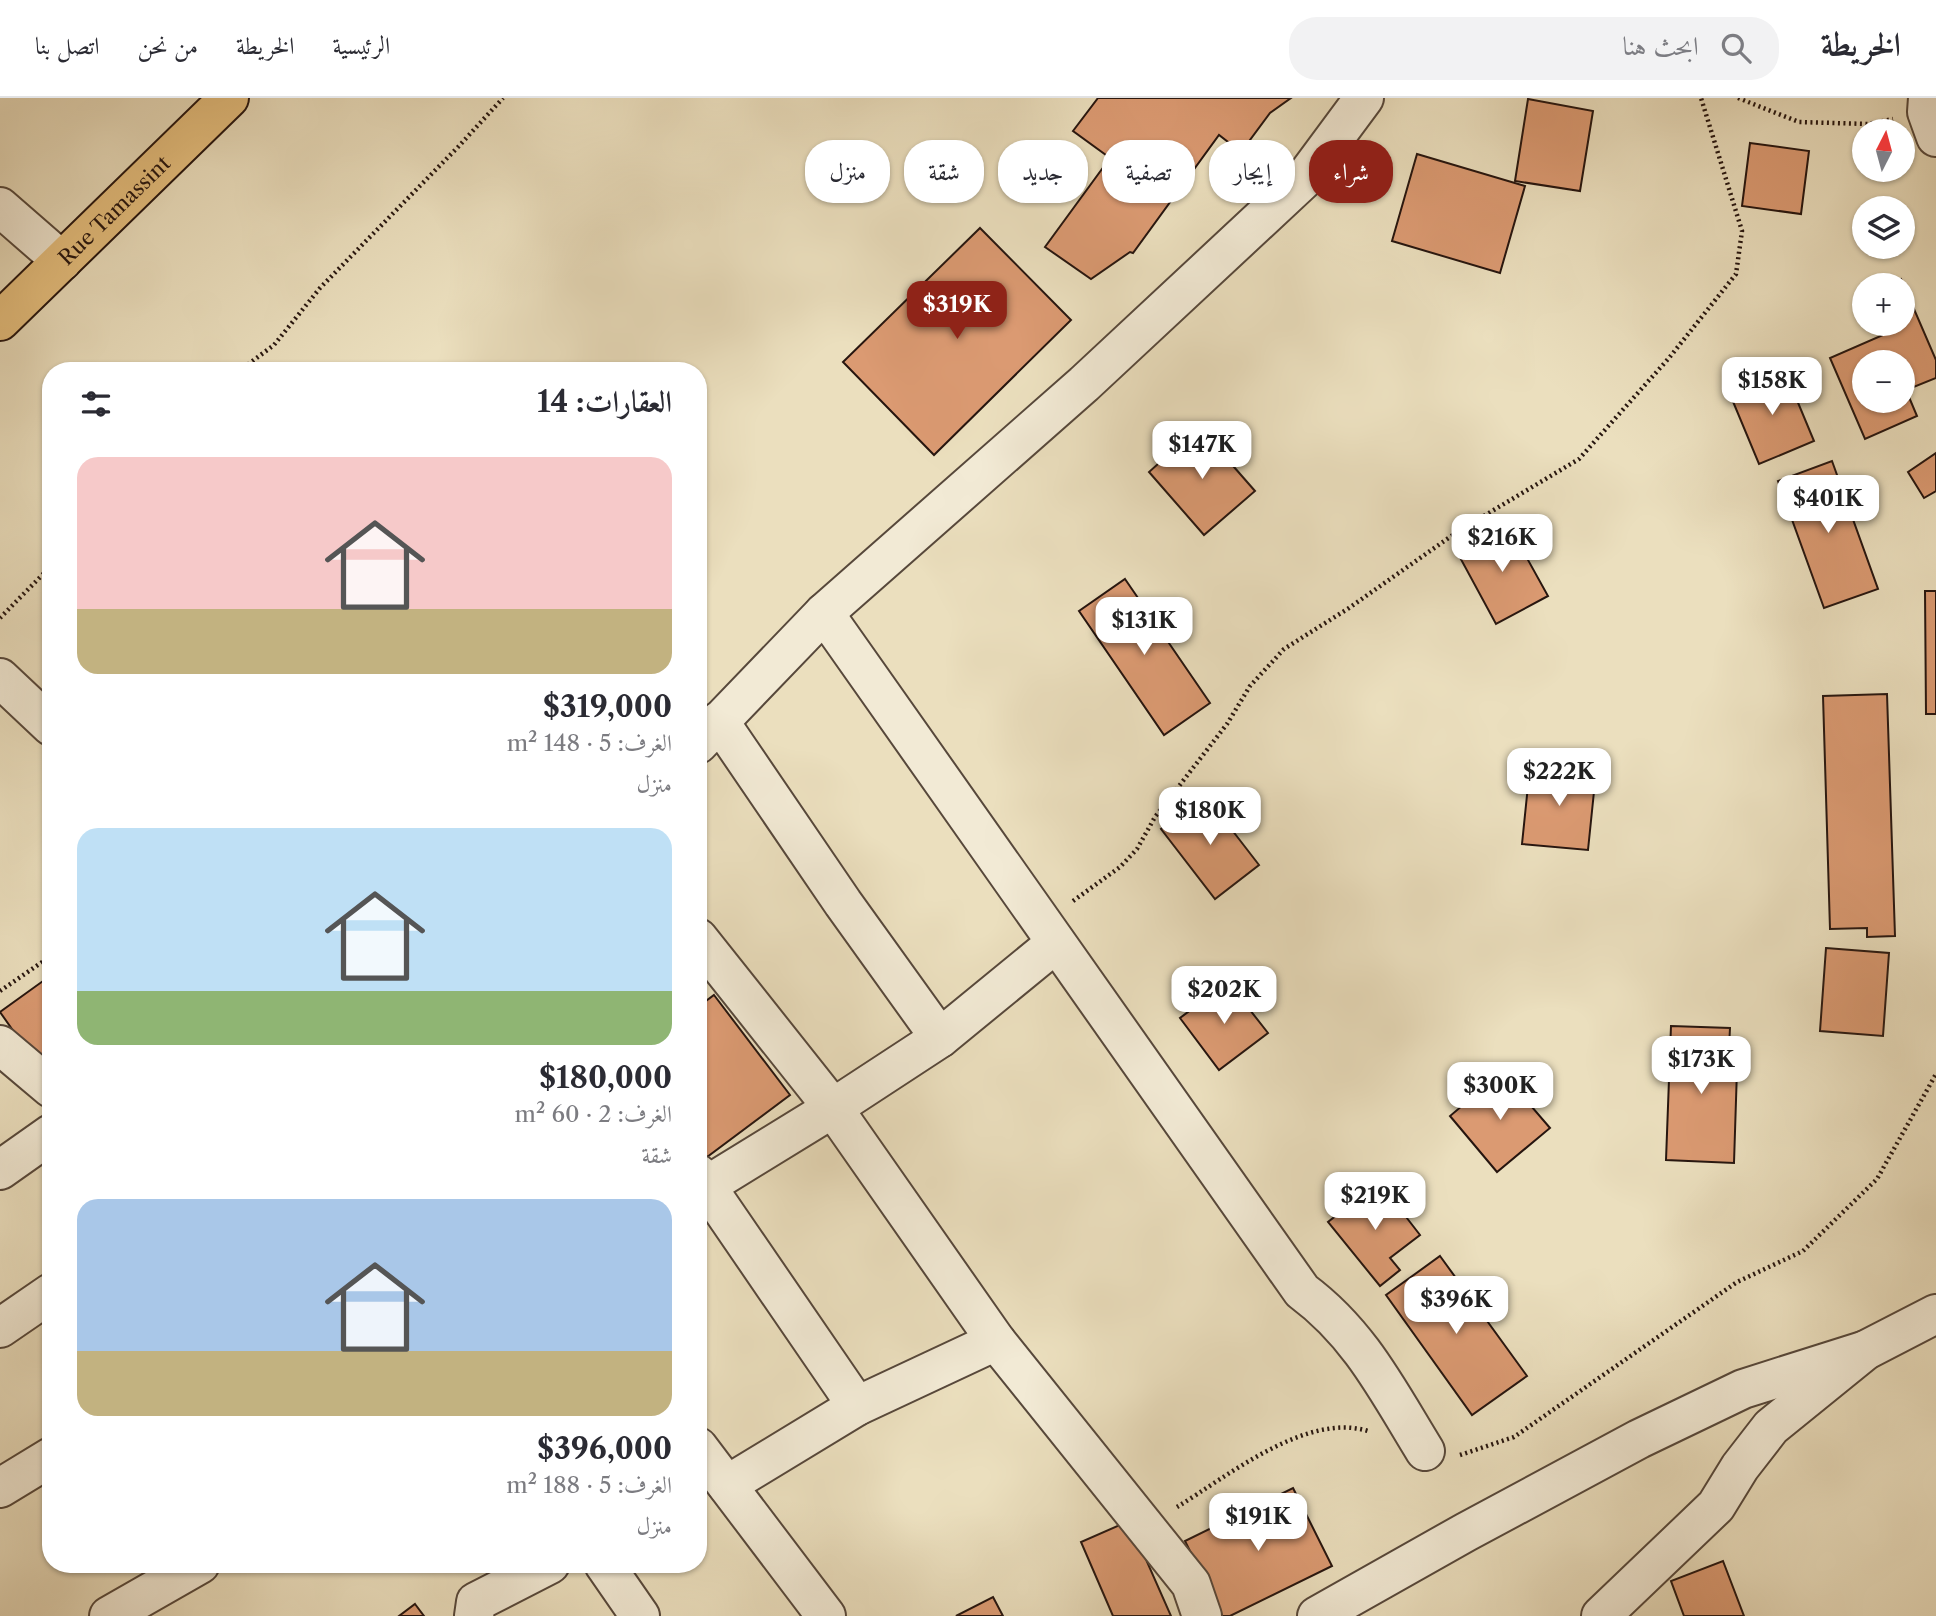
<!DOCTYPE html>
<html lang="ar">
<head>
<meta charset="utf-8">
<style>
  body { margin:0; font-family:"Libre Caslon Text",Amiri,serif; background:#f2f2f3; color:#2b2b33; direction:rtl; height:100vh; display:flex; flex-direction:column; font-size:26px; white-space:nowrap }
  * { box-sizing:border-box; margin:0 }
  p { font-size:23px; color:#7c7c81 }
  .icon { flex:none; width:38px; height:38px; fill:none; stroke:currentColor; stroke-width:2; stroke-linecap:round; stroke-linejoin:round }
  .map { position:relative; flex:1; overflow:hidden; direction:ltr }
  .panel { position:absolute; left:42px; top:264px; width:665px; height:1211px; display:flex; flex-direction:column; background:#fff; border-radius:28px; box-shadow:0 2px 5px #0004; direction:rtl }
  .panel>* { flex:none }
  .guide { position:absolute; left:728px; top:42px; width:665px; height:63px; direction:rtl; display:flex; gap:14px }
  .needle { width:46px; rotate:6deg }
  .buttons { position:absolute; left:1852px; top:21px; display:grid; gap:14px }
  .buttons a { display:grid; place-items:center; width:63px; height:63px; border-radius:50%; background:#fff; box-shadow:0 2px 5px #0004; font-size:35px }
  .price { position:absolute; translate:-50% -60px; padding:0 16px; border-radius:14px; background:#fff; color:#222; font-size:23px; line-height:46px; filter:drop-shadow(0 2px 4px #0008) }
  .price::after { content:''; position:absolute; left:50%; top:42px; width:21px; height:16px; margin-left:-10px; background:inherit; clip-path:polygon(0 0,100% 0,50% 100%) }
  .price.selected { background:#8f2418; color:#fff }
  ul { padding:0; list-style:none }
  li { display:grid; align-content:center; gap:14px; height:371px; padding:0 35px }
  li span { display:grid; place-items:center; height:217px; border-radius:21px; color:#555 }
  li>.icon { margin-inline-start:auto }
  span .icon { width:126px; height:126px; fill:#fffc; stroke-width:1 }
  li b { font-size:30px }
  h2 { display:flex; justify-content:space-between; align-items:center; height:84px; padding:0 35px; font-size:30px }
  .pill { padding:0 24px; border-radius:28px; background:#fff; box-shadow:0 2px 5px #0004; font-size:24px; line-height:63px }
  .pill.selected { background:#8f2418; color:#fff }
  header { display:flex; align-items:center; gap:42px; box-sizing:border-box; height:98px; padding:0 35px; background:#fff; border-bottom:2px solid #e1e1e2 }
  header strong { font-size:33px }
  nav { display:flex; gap:38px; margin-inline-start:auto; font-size:24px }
  .search { width:490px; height:63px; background:#f2f2f3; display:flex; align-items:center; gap:18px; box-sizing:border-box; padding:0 24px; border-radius:28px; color:#7c7c81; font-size:26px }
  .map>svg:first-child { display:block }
  .building { fill:#db9a72; stroke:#26150f; stroke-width:2; fill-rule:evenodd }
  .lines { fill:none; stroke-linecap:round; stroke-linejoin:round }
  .minor-casing { stroke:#57483b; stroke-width:42 }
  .major-casing { stroke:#26150f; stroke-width:42 }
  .path { stroke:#26150f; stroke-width:4.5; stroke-dasharray:2 3.5; stroke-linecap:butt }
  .minor { stroke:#f2ead5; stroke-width:38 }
  .major { stroke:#e6c07f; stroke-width:38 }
  .labels { text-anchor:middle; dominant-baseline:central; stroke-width:5; stroke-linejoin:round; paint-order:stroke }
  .street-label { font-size:21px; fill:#26150f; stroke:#f2ead5 }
</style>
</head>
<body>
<header>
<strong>الخريطة</strong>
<div class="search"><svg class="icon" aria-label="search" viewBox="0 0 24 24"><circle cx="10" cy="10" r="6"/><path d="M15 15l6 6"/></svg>ابحث هنا</div>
<nav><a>الرئيسية</a><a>الخريطة</a><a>من نحن</a><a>اتصل بنا</a></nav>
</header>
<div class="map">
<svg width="1936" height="1518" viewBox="0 0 1936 1518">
  <rect width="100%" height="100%" fill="#ebdfbe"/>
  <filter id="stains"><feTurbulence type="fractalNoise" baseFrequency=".00286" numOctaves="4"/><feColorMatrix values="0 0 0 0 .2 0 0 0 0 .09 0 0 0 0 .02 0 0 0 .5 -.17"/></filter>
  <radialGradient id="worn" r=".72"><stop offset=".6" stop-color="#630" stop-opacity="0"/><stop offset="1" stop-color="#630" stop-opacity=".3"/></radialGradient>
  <g class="building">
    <polygon points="1098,0 1291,0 1270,15 1241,54 1219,37 1133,155 1130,154 1091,181 1045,149 1110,60 1073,33"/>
    <polygon points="1528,1 1593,13 1580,93 1515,83"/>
    <polygon points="1750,45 1809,53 1801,116 1742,108"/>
    <polygon points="1417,56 1525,88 1500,175 1392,143"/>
    <polygon points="980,130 1071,222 934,357 843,264"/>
    <path d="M1901,181L1936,262V280L1906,292L1917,318L1865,341L1830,260L1883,237L1878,226H1902V187H1886ZM1864,264H1902V303H1864Z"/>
    <polygon points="1784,271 1814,343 1759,366 1729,294"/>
    <polygon points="1199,329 1255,393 1204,437 1149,374"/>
    <polygon points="1936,355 1936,393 1924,400 1908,374"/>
    <polygon points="1832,363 1878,491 1824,510 1778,383"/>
    <polygon points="1508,426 1548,498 1496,526 1457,454"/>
    <polygon points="1125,481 1210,605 1164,637 1079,513"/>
    <polygon points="1925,493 1936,493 1936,616 1926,616"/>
    <polygon points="1887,596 1895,838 1867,839 1867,830 1830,831 1823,598"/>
    <polygon points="1530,668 1596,674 1588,752 1522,746"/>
    <polygon points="1205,697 1259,767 1215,801 1161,731"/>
    <polygon points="1826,850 1889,855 1883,938 1820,933"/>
    <polygon points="43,883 51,893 51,979 47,981 0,914"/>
    <polygon points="1228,884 1268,935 1219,972 1180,920"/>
    <polygon points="714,897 790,997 699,1065 698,909"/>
    <polygon points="1671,928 1730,930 1728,971 1737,971 1734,1065 1666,1062"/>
    <polygon points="1502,974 1550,1030 1497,1074 1450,1018"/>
    <polygon points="1379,1084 1420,1137 1390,1160 1400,1172 1380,1188 1328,1124"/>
    <polygon points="1440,1158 1527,1278 1472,1317 1386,1197"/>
    <polygon points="1293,1390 1332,1468 1230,1518 1222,1518 1185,1443"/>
    <polygon points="1129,1423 1171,1518 1113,1518 1081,1444"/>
    <polygon points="1723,1463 1744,1518 1684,1518 1671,1483"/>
    <polygon points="993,1499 1003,1518 956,1518"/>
    <polygon points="415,1506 424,1518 399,1518"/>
  </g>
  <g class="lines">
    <defs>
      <g id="minor">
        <polyline points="1928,0 1927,14 1936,39"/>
        <polyline points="0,109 62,163"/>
        <path d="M824,515L1302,1193C1360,1236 1388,1293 1425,1353"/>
        <polyline points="0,580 51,628"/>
        <polyline points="719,623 843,805 940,940"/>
        <polyline points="698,646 824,515 1084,286 1304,81 1364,0"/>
        <polyline points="698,840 833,1010 996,1243 1191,1486 1202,1518"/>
        <polyline points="0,947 51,990"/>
        <polyline points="0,1072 51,1036"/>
        <polyline points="698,1076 857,1308"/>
        <polyline points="698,1093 833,1010 940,940 1056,845"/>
        <polyline points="0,1230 51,1195"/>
        <polyline points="698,1349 826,1518"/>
        <polyline points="727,1387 857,1308 996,1243"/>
        <polyline points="0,1390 51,1359"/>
        <polyline points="604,1466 640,1518"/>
        <polyline points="109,1518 200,1466"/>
        <polyline points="474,1518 476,1504 550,1466"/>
        <polyline points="1317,1518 1466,1434 1639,1341 1743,1291 1866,1252"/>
        <polyline points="1601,1518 1716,1408 1740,1369 1771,1329 1866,1252 1936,1216"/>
      </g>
      <g id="major">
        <path id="s1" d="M0,223L229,0"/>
      </g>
    </defs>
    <use href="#minor" class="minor-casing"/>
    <use href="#major" class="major-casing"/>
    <g class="path">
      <polyline points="1738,0 1799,24 1868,26 1893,21"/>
      <polyline points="239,273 274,247 320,190 458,49 503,0"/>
      <polyline points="0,520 51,468"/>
      <polyline points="1073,803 1120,769 1137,751 1155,719 1227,626 1250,588 1284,551 1349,510 1457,434 1579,361 1669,260 1736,176 1742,133 1701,0"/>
      <polyline points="0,893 51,858"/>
      <polyline points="1460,1357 1514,1339 1737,1184 1803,1153 1877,1081 1936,976"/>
      <path d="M1177,1409C1228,1378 1306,1314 1368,1333"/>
    </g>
    <use href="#minor" class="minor"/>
    <use href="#major" class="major"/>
  </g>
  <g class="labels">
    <g class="street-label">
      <text stroke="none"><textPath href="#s1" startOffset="159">Rue Tamassint</textPath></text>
    </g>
  </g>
  <rect width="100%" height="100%" filter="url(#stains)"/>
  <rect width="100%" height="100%" fill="url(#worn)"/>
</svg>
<div class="buttons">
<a><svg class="needle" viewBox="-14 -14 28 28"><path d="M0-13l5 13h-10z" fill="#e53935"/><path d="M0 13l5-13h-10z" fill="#7c7c81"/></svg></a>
<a><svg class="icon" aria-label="layers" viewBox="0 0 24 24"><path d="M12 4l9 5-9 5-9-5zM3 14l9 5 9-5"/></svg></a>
<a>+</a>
<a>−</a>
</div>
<b class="price selected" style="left:957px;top:243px">$319K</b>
<b class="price" style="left:1772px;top:319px">$158K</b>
<b class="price" style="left:1202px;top:383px">$147K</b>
<b class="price" style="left:1828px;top:437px">$401K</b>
<b class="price" style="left:1502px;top:476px">$216K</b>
<b class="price" style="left:1144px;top:559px">$131K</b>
<b class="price" style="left:1559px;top:710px">$222K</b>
<b class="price" style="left:1210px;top:749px">$180K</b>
<b class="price" style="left:1224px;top:928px">$202K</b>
<b class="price" style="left:1701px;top:998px">$173K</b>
<b class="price" style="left:1500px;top:1024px">$300K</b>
<b class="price" style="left:1375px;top:1134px">$219K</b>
<b class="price" style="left:1456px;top:1238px">$396K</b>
<b class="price" style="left:1258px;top:1455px">$191K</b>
<div class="guide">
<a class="pill selected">شراء</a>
<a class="pill">إيجار</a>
<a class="pill">تصفية</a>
<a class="pill">جديد</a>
<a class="pill">شقة</a>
<a class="pill">منزل</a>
</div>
<section class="panel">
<h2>العقارات: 14<svg class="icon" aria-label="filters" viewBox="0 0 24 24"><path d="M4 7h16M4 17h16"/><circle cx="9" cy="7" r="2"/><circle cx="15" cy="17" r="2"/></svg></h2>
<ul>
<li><span style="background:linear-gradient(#f6c9c9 70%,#c2b280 0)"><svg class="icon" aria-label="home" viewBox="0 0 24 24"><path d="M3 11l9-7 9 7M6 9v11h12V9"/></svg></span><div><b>$319,000</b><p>الغرف: 5 · 148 m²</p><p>منزل</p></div></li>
<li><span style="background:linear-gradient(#bfe0f5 75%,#8fb573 0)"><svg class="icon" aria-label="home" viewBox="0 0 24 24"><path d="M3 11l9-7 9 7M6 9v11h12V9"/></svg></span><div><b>$180,000</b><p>الغرف: 2 · 60 m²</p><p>شقة</p></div></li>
<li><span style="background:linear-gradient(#a9c7e8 70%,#c2b280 0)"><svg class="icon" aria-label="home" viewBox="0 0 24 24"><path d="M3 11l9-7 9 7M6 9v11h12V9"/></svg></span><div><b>$396,000</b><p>الغرف: 5 · 188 m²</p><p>منزل</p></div></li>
</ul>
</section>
</div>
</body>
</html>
